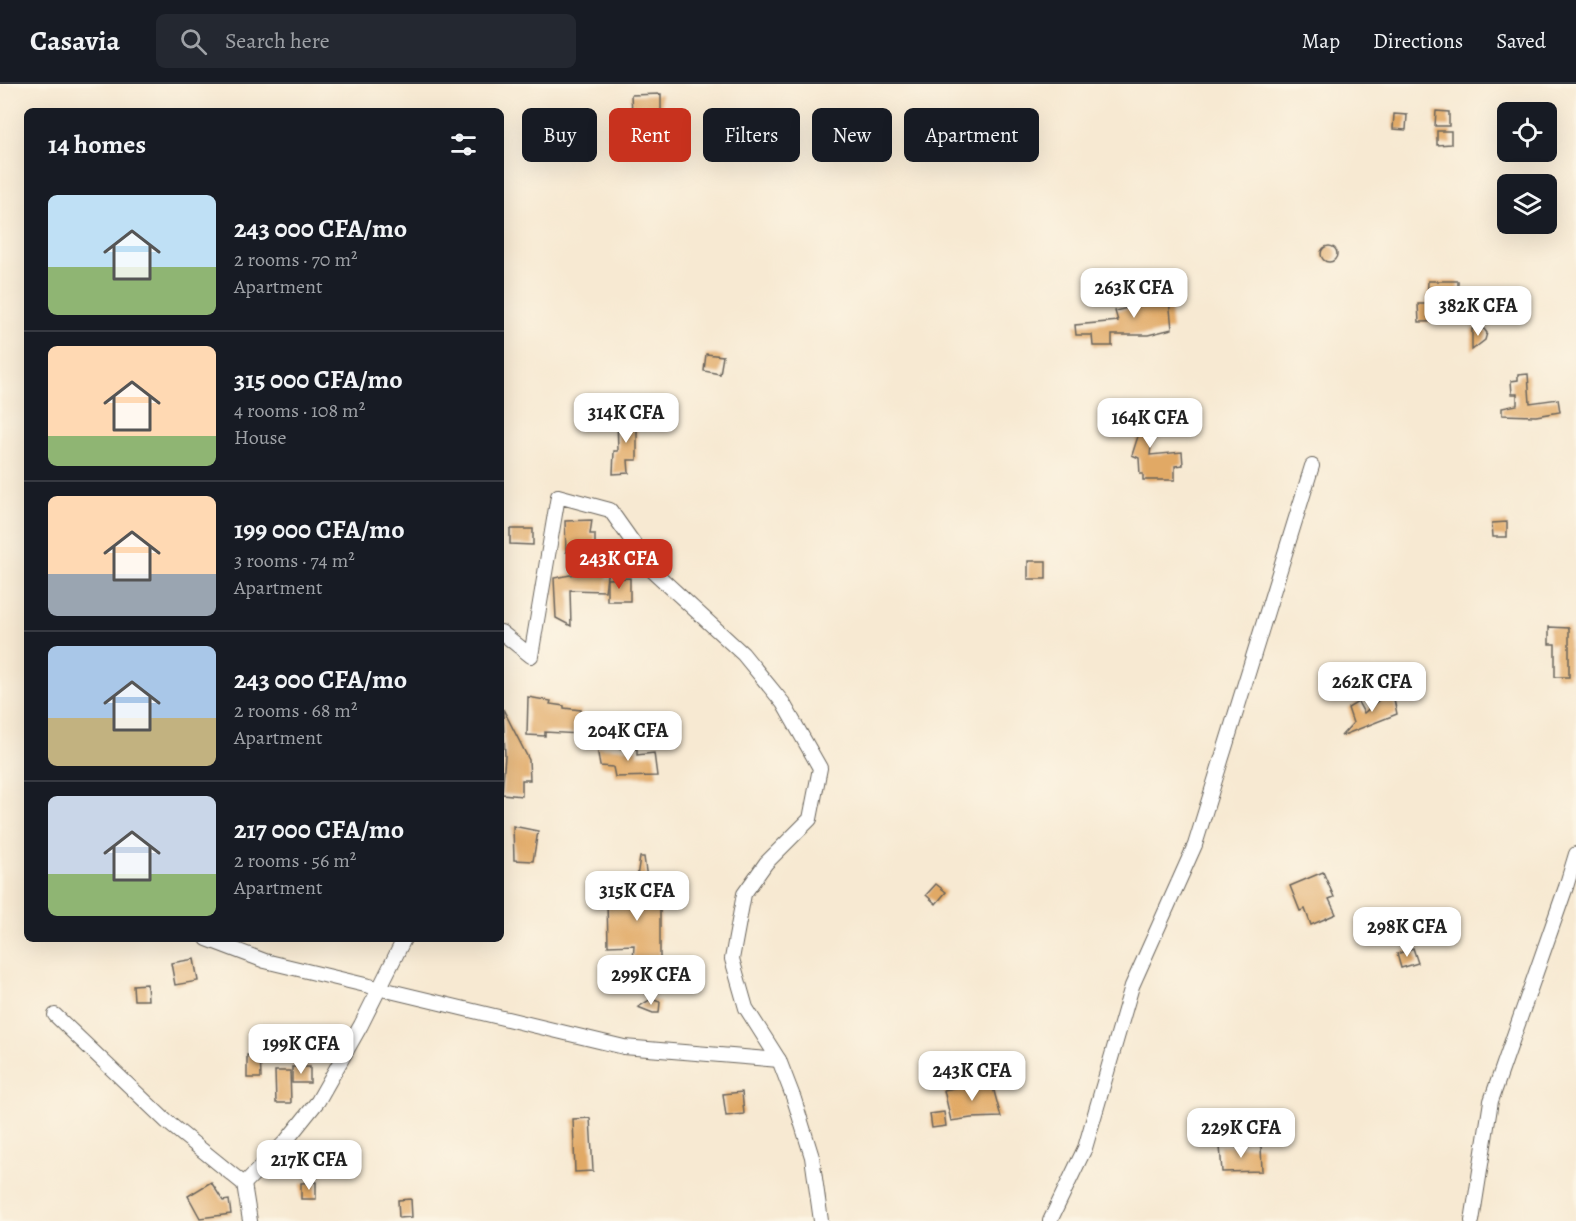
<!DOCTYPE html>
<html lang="en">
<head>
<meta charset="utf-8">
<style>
  body { margin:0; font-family:Alegreya,serif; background:#242831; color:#f1f3f6; height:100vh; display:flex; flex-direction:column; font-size:22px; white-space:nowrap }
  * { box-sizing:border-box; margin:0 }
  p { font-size:20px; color:#9ea1a6 }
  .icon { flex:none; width:33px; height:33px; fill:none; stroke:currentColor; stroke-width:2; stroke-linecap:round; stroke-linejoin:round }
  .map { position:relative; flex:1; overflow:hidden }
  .sheet { position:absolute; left:24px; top:24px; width:480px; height:834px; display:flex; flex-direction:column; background:#171b24; border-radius:9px; box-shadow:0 6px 24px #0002 }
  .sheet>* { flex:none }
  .guide { position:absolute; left:522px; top:24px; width:570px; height:54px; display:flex; gap:12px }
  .tools { position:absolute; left:1497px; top:18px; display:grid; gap:12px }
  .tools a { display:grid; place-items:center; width:60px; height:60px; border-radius:9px; background:#171b24; box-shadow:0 6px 24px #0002; font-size:30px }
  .price { position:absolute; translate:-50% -51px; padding:0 14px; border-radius:12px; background:#fff; color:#222; font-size:20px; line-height:39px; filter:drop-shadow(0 2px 3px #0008) }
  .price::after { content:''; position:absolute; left:50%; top:36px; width:18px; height:14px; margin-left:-9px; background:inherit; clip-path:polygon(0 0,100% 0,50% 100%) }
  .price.selected { background:#c8321e; color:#fff }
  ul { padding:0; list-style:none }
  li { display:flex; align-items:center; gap:18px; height:150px; padding:0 24px }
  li+li { border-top:2px solid #363941 }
  li span { display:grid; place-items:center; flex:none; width:168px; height:120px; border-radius:9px; color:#555 }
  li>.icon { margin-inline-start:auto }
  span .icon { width:72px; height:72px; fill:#fffc; stroke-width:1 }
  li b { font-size:26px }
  h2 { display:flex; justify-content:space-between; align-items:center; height:72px; padding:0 24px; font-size:26px }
  .pill { padding:0 21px; border-radius:9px; background:#171b24; box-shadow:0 6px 24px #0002; font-size:21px; line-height:54px }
  .pill.selected { background:#c8321e; color:#fff }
  header { display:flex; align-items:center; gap:36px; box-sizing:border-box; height:84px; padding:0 30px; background:#171b24; border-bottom:2px solid #363941 }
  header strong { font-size:28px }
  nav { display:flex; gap:33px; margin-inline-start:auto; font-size:21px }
  .search { width:420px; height:54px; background:#242831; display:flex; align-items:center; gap:15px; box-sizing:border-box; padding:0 21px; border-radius:9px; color:#9ea1a6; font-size:22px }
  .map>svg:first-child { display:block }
  .building { fill:#e1a965 }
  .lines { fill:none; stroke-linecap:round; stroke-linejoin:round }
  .minor-casing { stroke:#69645c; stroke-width:16 }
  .minor { stroke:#fff; stroke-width:14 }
</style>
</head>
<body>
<header>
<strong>Casavia</strong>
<div class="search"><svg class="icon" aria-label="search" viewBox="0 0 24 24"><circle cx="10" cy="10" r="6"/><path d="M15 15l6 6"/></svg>Search here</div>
<nav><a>Map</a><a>Directions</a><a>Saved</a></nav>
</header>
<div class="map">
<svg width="1576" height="1137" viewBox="0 0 1576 1137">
  <rect width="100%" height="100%" fill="#fcf5e5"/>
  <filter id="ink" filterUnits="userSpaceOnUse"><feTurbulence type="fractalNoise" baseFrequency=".0167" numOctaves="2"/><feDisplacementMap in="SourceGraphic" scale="12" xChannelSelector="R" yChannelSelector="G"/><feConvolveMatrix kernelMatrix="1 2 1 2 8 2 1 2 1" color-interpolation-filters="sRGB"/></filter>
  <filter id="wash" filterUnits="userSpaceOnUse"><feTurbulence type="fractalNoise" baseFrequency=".008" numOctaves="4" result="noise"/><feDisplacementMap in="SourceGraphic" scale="24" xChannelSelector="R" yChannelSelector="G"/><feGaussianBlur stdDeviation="1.35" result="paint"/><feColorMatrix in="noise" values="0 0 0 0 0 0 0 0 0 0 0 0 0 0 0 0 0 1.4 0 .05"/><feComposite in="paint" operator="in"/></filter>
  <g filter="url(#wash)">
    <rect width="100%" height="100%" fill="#f7e9d2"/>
    <g id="blocks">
      <g class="building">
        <polygon points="661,10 661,28 632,28 631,11"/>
        <polygon points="1436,27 1449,28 1449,42 1435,42"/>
        <polygon points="1394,30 1407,31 1406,46 1393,45"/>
        <polygon points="1437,47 1451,47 1451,60 1437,61"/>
        <circle cx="1329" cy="170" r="8"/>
        <polygon points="1428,197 1458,197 1458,237 1419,238 1418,220 1427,220"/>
        <polygon points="1168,205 1172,245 1148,251 1112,251 1112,262 1093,262 1092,251 1076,251 1075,241 1118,237 1115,227 1132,223 1129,208"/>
        <polygon points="1472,245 1484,245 1487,249 1485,256 1472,266"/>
        <polygon points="706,270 723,272 720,290 704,287"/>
        <polygon points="1528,290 1530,319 1558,315 1560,328 1536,332 1502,331 1502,324 1517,321 1517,310 1512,310 1511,297 1518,296 1518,291"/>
        <polygon points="1124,321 1145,323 1142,344 1153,346 1150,371 1182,368 1183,381 1175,382 1175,396 1143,396 1143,390 1140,390 1139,374 1132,371 1140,346 1124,346"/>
        <polygon points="617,333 637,333 637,376 628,376 629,389 613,390 614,367 618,367"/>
        <polygon points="592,436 590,450 595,450 595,466 566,468 565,437"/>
        <polygon points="1507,438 1507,453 1493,453 1492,439"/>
        <polygon points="510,445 533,445 533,461 510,460"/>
        <rect x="1028" y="477" width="18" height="18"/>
        <polygon points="608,484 605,507 570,506 571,542 556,534 554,494"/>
        <polygon points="630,494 630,517 607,517 607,495"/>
        <polygon points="1549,543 1569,544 1569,593 1555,593 1555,560 1549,560"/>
        <polygon points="1388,608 1394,615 1397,630 1341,652 1353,639 1348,624 1358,618 1364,629"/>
        <polygon points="528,613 551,617 550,620 564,622 564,624 581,626 580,650 545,648 545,652 527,651"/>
        <polygon points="503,625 529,676 530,696 522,696 522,712 502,710 505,672"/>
        <polygon points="597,663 637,665 637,671 654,669 657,692 615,693 613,683 600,682"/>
        <polygon points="513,742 538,747 533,777 514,776"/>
        <polygon points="640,773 644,773 650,816 660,814 660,875 642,884 635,882 633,877 634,861 608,862 607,817 634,813"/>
        <polygon points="1323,788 1334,813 1329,815 1336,830 1311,841 1305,825 1300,827 1290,802"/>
        <polygon points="936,800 946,808 936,820 926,811"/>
        <polygon points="1413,864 1418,879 1401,884 1397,870"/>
        <polygon points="194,875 198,897 175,901 171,879"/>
        <polygon points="147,900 148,916 134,916 133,901"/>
        <polygon points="651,915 660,918 659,929 653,929 638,923"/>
        <polygon points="260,970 261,994 247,994 247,971"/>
        <rect x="292" y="983" width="18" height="16"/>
        <polygon points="275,987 290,987 291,1019 276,1019"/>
        <polygon points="991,996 1001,1033 971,1034 951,1037 944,1006"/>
        <polygon points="742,1008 744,1030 726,1032 723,1010"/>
        <polygon points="944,1028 946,1042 932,1044 930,1030"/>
        <polygon points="590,1034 593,1087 575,1088 573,1035"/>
        <polygon points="1220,1062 1261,1062 1262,1087 1222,1088"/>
        <polygon points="211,1098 223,1117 229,1116 231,1130 200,1134 188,1112"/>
        <polygon points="316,1098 316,1115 301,1115 301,1099"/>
        <polygon points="411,1115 412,1133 399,1134 398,1116"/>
      </g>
    </g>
  </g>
  <g filter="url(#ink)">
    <use href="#blocks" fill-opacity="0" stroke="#69645c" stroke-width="1.5"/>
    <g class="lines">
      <defs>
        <g id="minor">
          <polyline points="501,548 531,572 558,412 610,426 654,488 743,570 783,619 820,684 810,735 766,779 744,810 732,875 746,924 779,976 794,1015 812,1073 821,1137"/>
          <polyline points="207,855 265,877 624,963 779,976"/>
          <polyline points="55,931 166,1037 244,1100 250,1137"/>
          <polyline points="244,1100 286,1057 318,1017 361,941 404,855"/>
          <polyline points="1050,1137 1085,1064 1132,902 1195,761 1312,382"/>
          <polyline points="1472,1137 1491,1017 1566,803 1576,770"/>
        </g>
      </defs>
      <use href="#minor" class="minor-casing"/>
      <use href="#minor" class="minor"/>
    </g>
  </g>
</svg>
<div class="tools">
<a><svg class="icon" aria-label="locate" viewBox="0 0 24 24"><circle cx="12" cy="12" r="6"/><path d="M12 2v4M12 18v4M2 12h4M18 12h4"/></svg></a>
<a><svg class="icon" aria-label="layers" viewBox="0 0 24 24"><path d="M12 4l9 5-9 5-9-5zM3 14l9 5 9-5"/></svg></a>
</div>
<b class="price" style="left:1134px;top:235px">263K CFA</b>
<b class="price" style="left:1478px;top:253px">382K CFA</b>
<b class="price" style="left:626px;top:360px">314K CFA</b>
<b class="price" style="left:1150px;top:365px">164K CFA</b>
<b class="price selected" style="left:619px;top:506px">243K CFA</b>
<b class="price" style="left:1372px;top:629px">262K CFA</b>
<b class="price" style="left:628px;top:678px">204K CFA</b>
<b class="price" style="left:637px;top:838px">315K CFA</b>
<b class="price" style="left:1407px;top:874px">298K CFA</b>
<b class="price" style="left:651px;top:922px">299K CFA</b>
<b class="price" style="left:301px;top:991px">199K CFA</b>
<b class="price" style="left:972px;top:1018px">243K CFA</b>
<b class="price" style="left:1241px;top:1075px">229K CFA</b>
<b class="price" style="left:309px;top:1107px">217K CFA</b>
<div class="guide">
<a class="pill">Buy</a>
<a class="pill selected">Rent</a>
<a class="pill">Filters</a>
<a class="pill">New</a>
<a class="pill">Apartment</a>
</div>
<section class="sheet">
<h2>14 homes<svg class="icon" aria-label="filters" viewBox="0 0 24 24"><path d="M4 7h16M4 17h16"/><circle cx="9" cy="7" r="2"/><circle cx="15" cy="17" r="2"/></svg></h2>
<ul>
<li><span style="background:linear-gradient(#bfe0f5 60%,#8fb573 0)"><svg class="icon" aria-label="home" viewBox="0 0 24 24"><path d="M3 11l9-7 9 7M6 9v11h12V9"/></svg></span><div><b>243 000 CFA/mo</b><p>2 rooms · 70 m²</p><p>Apartment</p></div></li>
<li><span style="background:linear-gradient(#ffd9b3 75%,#8fb573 0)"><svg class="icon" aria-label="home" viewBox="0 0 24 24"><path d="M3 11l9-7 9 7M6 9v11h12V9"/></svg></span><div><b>315 000 CFA/mo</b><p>4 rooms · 108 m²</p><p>House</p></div></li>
<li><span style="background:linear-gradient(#ffd9b3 65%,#9aa5b1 0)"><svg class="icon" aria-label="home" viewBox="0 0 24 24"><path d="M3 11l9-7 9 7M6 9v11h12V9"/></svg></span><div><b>199 000 CFA/mo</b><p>3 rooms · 74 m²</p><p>Apartment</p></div></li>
<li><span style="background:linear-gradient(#a9c7e8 60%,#c2b280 0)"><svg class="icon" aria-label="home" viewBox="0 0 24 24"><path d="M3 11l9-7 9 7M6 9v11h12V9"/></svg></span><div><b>243 000 CFA/mo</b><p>2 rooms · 68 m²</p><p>Apartment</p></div></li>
<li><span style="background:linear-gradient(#c9d6e8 65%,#8fb573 0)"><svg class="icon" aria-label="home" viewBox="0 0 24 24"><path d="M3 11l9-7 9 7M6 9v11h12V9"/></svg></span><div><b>217 000 CFA/mo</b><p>2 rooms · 56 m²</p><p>Apartment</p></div></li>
</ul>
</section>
</div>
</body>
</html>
